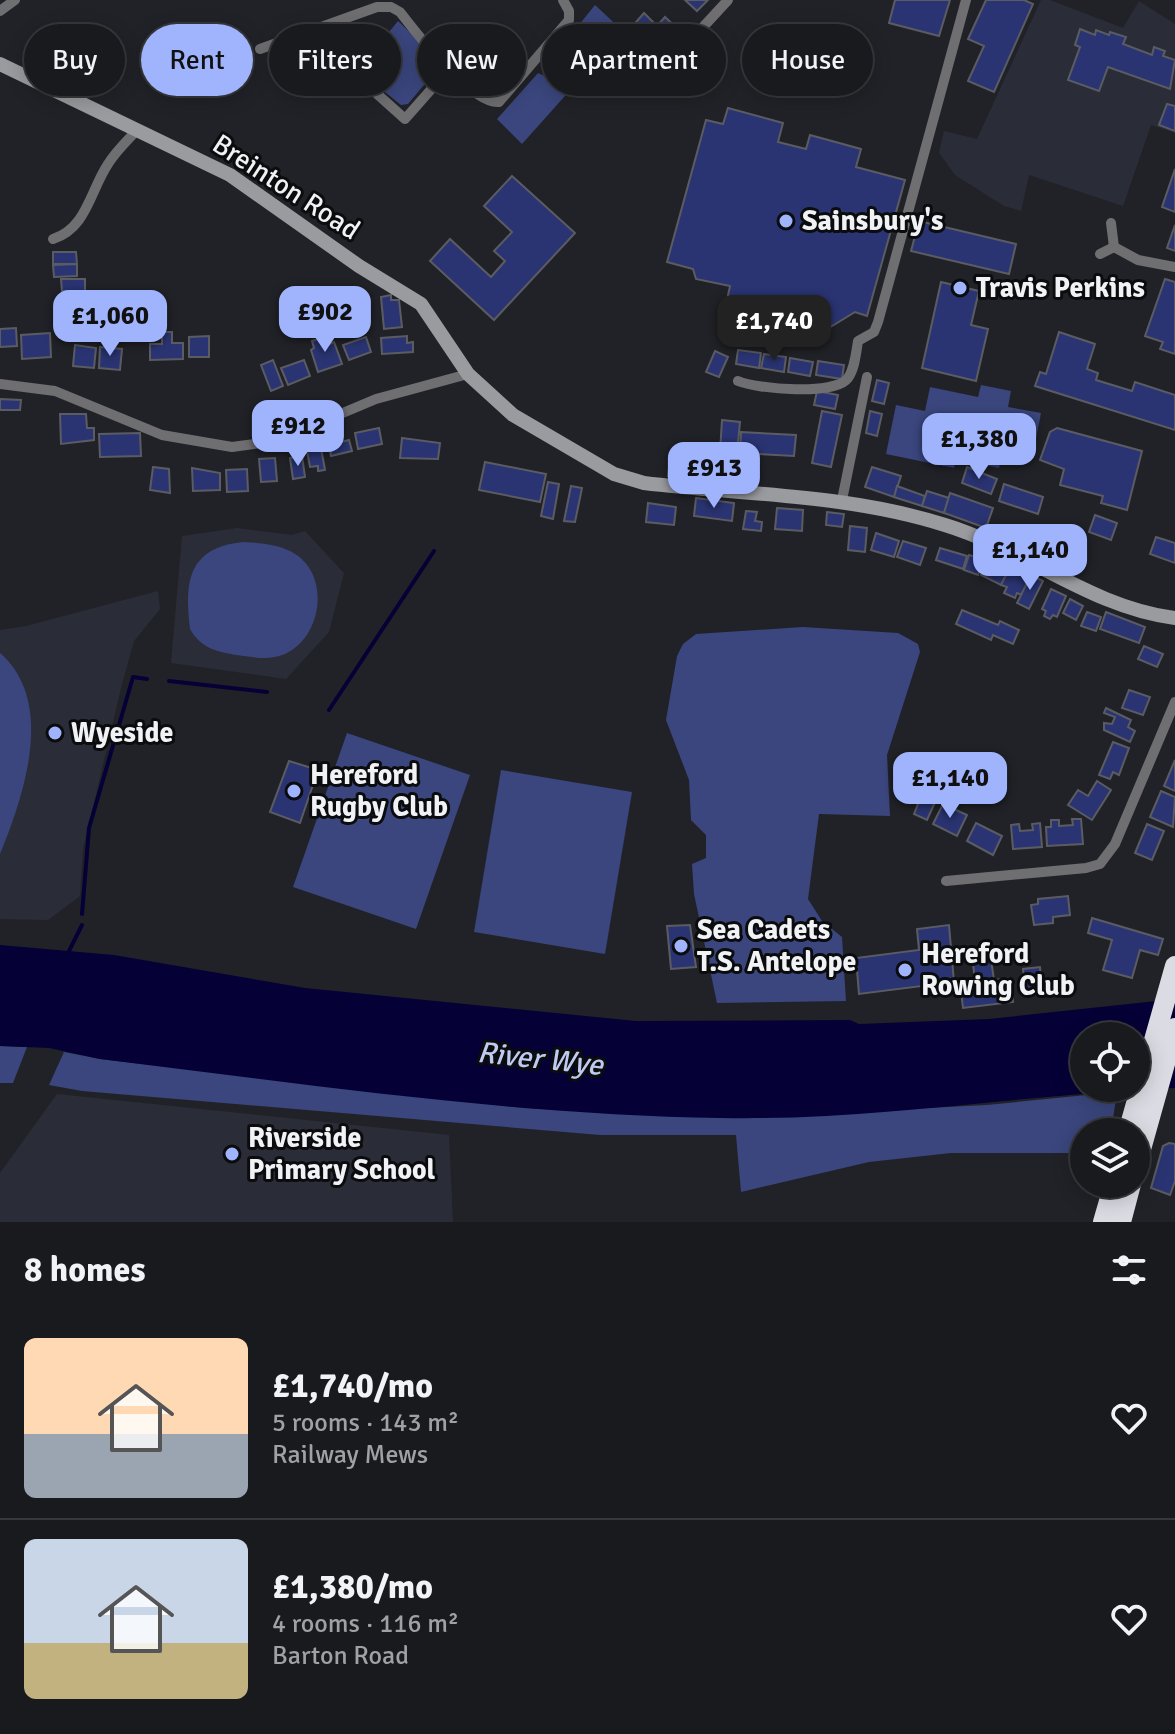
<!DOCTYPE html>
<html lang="en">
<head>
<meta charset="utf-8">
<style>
  body { margin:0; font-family:Signika,sans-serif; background:#26272a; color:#f1f3f6; height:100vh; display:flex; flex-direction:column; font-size:30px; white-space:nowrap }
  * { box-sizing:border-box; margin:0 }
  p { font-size:26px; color:#9fa1a4 }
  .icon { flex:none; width:44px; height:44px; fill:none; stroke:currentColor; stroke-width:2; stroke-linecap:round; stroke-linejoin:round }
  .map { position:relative; height:1222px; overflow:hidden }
  .drawer { display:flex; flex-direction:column; background:#191a1d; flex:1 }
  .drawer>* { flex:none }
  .guide { position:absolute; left:24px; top:24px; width:1128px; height:72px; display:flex; gap:16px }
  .buttons { position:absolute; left:1070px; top:1022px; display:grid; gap:16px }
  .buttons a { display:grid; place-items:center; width:80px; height:80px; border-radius:50%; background:#191a1d; box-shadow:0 4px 20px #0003,0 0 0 2px #37383b; font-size:40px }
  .price { position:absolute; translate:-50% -68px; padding:0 18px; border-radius:16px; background:#a0b3fd; color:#111; font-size:26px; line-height:52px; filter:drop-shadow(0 2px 4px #0008) }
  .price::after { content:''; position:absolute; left:50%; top:48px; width:24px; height:18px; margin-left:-12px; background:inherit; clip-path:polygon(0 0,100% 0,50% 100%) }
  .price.current { background:#222; color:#fff }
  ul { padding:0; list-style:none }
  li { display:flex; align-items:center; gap:24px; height:200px; padding:0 24px }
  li+li { border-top:2px solid #37383b }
  li span { display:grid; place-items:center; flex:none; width:224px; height:160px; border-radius:12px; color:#555 }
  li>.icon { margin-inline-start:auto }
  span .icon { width:96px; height:96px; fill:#fffc; stroke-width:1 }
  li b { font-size:34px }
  h2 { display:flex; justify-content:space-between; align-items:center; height:96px; padding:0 24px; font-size:34px }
  .pill { padding:0 28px; border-radius:36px; background:#191a1d; box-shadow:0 4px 20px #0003,0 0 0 2px #37383b; font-size:28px; line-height:72px }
  .pill.current { background:#a0b3fd; color:#111 }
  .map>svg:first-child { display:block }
  .built { fill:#2a2d37 }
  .green { fill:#3a467d }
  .water { fill:#050036; fill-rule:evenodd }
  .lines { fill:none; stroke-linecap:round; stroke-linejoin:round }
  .stream { stroke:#050036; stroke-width:4 }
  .building { fill:#2a3472; stroke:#5b5c62; stroke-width:2 }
  .street { stroke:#6f6f72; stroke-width:10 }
  .secondary { stroke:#9a9b9f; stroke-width:14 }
  .highway { stroke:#dbdce3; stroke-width:20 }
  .poi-dot { fill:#a0b3fd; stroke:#0b0c0e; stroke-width:3 }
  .labels { text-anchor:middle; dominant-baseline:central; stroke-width:6; stroke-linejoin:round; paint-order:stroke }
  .street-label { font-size:28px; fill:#f1f2f5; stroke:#0b0c0e }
  .poi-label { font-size:28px; font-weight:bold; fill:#f1f2f5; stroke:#0b0c0e; text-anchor:start }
  .water-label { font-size:30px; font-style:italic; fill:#bfcaf0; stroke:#0b0c0e }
</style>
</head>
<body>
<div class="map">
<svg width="1175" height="1222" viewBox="0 0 1175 1222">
  <rect width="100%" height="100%" fill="#212227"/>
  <g class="built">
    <polygon points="1041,0 1050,0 1123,28 1139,1 1175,24 1175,133 1151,125 1123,206 1029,175 1021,211 1004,206 955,175 939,153 944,131 977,139"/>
    <polygon points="237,528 292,535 305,531 344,573 329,632 286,679 171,663 182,536"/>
    <polygon points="158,591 160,609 134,641 122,684 83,849 80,896 48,920 0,919 0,630 26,626"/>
    <polygon points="57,1094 449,1135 453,1222 0,1222 0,1173"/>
  </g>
  <g class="green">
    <polygon points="595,5 623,31 522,144 497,119 538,73 549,78 559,66 553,57"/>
    <polygon points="398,21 439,60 439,67 408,104 401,105 358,70"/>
    <polygon points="981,385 1011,391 1008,407 1041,413 1032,459 1002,453 999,468 956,459 954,468 886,454 896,405 925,411 930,387 978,397"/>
    <path d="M244,542C260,543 277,544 292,552C331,573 323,637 285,654C269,661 252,657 236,655C215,651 201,648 190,629C184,580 189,547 244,542Z"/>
    <polygon points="803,627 898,633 918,644 920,652 887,755 890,816 819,814 808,899 822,921 842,937 846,1001 717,1003 694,894 692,864 706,858 706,835 691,820 689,780 666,720 677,656 683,644 696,634"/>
    <path d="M0,653C56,702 24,795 0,854Z"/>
    <polygon points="347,733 470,775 416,929 293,887"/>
    <polygon points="501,770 632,792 605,954 474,932"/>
    <polygon points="0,1046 27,1047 13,1083 0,1083"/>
    <polygon points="64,1052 100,1059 524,1108 725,1118 987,1105 1117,1092 1111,1132 1084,1132 1084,1153 951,1153 869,1162 741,1192 736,1135 600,1135 82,1091 49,1085"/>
  </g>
  <path class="water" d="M0,945L114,955L305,988L636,1021L850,1020L859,1024L989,1019L1175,999V1088C1024,1094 873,1121 721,1118C513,1115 306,1084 100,1059L49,1048L0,1046ZM1084,1036H1136V1088H1084Z"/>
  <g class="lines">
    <g class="stream">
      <polyline points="169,681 267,692"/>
      <polyline points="329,710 434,551"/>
      <polyline points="82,914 89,828 133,677 147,679"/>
      <polyline points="67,955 82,925"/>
    </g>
  </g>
  <g class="building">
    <polygon points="685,0 708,0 697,11"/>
    <polygon points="895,0 950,0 939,36 889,23"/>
    <polygon points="986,0 1024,0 1033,4 994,92 968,81 984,46 968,39"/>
    <polygon points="644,13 657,26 665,17 679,30 657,54 630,29"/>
    <polygon points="1080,29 1095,35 1096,30 1109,35 1110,32 1126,37 1123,44 1152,55 1154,47 1165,51 1163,56 1175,60 1170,89 1108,67 1099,91 1068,80 1080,47 1075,45"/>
    <polygon points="1167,104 1175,106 1175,131 1159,125"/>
    <polygon points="728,108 783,123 778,142 806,149 810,135 861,149 856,167 905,180 867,316 855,312 819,334 724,314 730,286 696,279 693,269 667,262 706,120 723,124"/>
    <polygon points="1175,169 1175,212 1162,207"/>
    <polygon points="512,176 575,233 494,320 430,261 450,239 491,277 505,261 494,251 512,232 484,206"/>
    <polygon points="919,221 1016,244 1009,274 911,251"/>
    <polygon points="1175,225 1175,251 1167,248"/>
    <polygon points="53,252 76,252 77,264 53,264"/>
    <polygon points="77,264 77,276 54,277 53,265"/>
    <polygon points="61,279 85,279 85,291 62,291"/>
    <polygon points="1165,279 1175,282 1175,354 1160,349 1163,342 1145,336"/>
    <polygon points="941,282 979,291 971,325 988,329 976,381 922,368"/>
    <rect x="62" y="293" width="23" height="12"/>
    <polygon points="391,295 391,300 399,300 402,327 384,329 381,297"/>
    <polygon points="88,307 88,320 65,320 65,308"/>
    <polygon points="16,328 17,346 0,347 0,329"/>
    <polygon points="162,332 172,332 172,343 183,343 183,359 150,360 150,344 162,344"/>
    <polygon points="1059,332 1095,344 1087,369 1098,373 1096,380 1132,391 1135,382 1175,395 1175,430 1035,386 1040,372 1046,374"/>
    <polygon points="50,333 51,357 22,359 21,335"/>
    <polygon points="209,336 209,357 189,357 189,337"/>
    <polygon points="327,336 330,344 334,342 342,364 318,372 311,350 314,348 312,341"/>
    <polygon points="407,336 407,343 413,342 413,352 382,354 381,338"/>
    <polygon points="366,337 371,352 349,360 343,345"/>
    <polygon points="75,345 96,348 94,368 73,366"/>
    <polygon points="100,347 122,349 120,370 99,368"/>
    <polygon points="738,350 761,353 759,368 736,364"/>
    <polygon points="715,351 728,357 719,377 706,372"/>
    <polygon points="764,354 786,357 784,372 761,368"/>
    <polygon points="790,358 813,362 810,376 788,372"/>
    <polygon points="273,360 283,386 271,391 261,365"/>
    <polygon points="304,360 310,376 288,385 281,368"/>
    <polygon points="818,361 844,365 842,379 816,375"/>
    <polygon points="877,380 889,383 884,404 872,401"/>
    <polygon points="817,391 838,395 835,409 814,405"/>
    <polygon points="0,399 21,400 20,410 0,410"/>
    <polygon points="822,411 842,415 831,467 812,463"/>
    <polygon points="870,411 882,414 877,436 866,433"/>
    <polygon points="60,414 86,414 87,428 94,428 94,440 61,444"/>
    <polygon points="722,420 740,422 737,453 720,452"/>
    <polygon points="379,428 382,444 358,449 355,433"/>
    <polygon points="1057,428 1142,451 1127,510 1101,503 1103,496 1060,485 1064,469 1040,460 1050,432"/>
    <polygon points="741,432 796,435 794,456 740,453"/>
    <polygon points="140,433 141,456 100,457 99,434"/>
    <polygon points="402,438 440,443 438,459 400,458"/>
    <polygon points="349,440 352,451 331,456 329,445"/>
    <polygon points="321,448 325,470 318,471 318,466 310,467 307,451"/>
    <polygon points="689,454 700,455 698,476 687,475"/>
    <polygon points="302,456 305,477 293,479 290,458"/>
    <polygon points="275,458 277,481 261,482 259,459"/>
    <polygon points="485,462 546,474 540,502 479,490"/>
    <polygon points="153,467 169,469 170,493 150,490"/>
    <polygon points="669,467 688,469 687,478 668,476"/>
    <polygon points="872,467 901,476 894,497 865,487"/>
    <polygon points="967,467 997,479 991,494 962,483"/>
    <polygon points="192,468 220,473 220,490 193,491"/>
    <polygon points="247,469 248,491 227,492 226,470"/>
    <polygon points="548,482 559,484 553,519 541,516"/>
    <polygon points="1004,484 1043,497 1038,514 999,501"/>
    <polygon points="571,486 582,488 575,522 564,521"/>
    <polygon points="897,486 925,496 922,506 894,497"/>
    <polygon points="927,491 949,498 944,513 922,506"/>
    <polygon points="950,493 993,508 986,528 944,513"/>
    <polygon points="696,498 734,503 732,521 694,516"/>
    <polygon points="648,503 676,507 674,525 646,522"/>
    <polygon points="777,508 803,510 802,531 775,529"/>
    <polygon points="746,511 757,512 755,521 762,522 761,531 743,529"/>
    <polygon points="827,512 844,514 842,527 826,525"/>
    <polygon points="1095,515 1117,523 1111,540 1089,532"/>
    <polygon points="850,526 867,528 865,552 848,550"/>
    <polygon points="876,533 899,541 894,557 871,550"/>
    <polygon points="1156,537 1175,543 1175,563 1150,554"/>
    <polygon points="903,541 926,548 920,565 897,557"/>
    <polygon points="940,548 967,556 963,569 936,560"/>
    <polygon points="969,555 983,559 978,575 964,570"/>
    <polygon points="990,555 1011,565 1001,585 981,575"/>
    <polygon points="1011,565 1031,575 1022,595 1017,593 1015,598 1004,593 1007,587 1001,585"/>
    <polygon points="1031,575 1043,581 1029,609 1017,603"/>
    <polygon points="1051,589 1066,596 1057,617 1053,615 1050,619 1044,616 1046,611 1042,609"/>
    <polygon points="1070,599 1083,606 1076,620 1063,613"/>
    <polygon points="962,610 998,625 1000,621 1019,630 1013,644 993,635 991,640 956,624"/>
    <polygon points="1087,612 1101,617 1096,631 1081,626"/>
    <polygon points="1106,612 1145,627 1139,643 1100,629"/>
    <polygon points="1144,646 1163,654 1157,667 1138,659"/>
    <polygon points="1129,690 1150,697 1143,715 1122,708"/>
    <polygon points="1106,708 1131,720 1128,727 1135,731 1130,742 1104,730 1104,723 1112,724 1115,717 1104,713"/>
    <polygon points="1113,742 1129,748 1119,775 1113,772 1110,779 1099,775"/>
    <polygon points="1175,760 1175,791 1164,786"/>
    <polygon points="289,761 318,770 300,823 270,812"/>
    <polygon points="1097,781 1111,790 1092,820 1068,805 1078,790 1088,796"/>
    <polygon points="914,791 936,800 927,820 914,814 918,804 910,800"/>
    <polygon points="1161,791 1175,797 1173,827 1150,817"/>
    <polygon points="943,804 967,815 957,836 933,824"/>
    <polygon points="1072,819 1081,819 1083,844 1047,846 1046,827 1051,827 1051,820 1059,820 1059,826 1073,825"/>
    <polygon points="976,823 1002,836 993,855 967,841"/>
    <polygon points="1040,823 1042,847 1013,849 1011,825 1019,824 1020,831 1033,830 1032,824"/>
    <polygon points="1147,824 1164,831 1152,860 1135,853"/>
    <polygon points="1068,896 1070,915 1053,917 1053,923 1034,925 1031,905 1038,904 1038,899"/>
    <polygon points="1092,918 1163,939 1158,955 1140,950 1132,978 1103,970 1112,940 1088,933"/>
    <polygon points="690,925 696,967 671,969 667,926"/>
    <polygon points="949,925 954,982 859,994 856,958 919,950 917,929"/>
    <polygon points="990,953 994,980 1010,978 1013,1002 963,1008 960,983 975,981 972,955"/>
    <polygon points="1040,967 1042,994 1026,996 1023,969"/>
    <polygon points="1169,1143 1175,1144 1175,1181 1170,1195 1151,1188 1163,1146"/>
  </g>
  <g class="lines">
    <g class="street">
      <polyline points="0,11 15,0"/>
      <path d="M260,49L377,7H391L400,12C417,34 472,105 499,102L569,20V11L563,0"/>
      <polyline points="357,76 405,119 450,68"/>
      <polyline points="660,84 668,65 728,0"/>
      <polyline points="1111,223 1114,247 1138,260 1175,267"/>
      <path d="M53,239C87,228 90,191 108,164C116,151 127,141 137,130"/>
      <polyline points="1100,254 1114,247"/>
      <path d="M738,381C757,389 835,396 848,378C855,368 856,353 858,341L874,332L878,322L966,0"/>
      <polyline points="0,384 55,391 162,435 232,447 276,441 376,399 468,374"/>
      <polyline points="842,500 867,377"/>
      <polyline points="946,881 1086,868 1100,864 1115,844 1175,702"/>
    </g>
    <path class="secondary" d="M0,64L230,175L359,266L421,304L468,374L513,415L614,474L644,483C745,495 847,494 945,525C1024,549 1092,608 1175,618"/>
    <g class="highway">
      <polyline points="1128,1132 1175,966"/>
      <polyline points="1136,1167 1175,1028"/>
      <polyline points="1103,1222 1114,1184"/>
      <polyline points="1121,1222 1131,1184"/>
    </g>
  </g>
  <g class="poi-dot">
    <circle cx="786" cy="221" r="8"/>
    <circle cx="960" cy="288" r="8"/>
    <circle cx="55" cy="733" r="8"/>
    <circle cx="294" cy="791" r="8"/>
    <circle cx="681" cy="946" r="8"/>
    <circle cx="905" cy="970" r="8"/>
    <circle cx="232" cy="1154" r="8"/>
  </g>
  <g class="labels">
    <g class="street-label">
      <text transform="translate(286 187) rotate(33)">Breinton Road</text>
    </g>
    <g class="poi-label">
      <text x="802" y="221">Sainsbury's</text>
      <text x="976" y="288">Travis Perkins</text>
      <text x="71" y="733">Wyeside</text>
      <text x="310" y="775">Hereford<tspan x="310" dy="32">Rugby Club</tspan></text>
      <text x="697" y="930">Sea Cadets<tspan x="697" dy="32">T.S. Antelope</tspan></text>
      <text x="921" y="954">Hereford<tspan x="921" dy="32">Rowing Club</tspan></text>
      <text x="248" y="1138">Riverside<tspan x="248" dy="32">Primary School</tspan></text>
    </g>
    <g class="water-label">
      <text transform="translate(540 1059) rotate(6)">River Wye</text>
    </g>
  </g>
</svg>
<div class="buttons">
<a><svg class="icon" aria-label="locate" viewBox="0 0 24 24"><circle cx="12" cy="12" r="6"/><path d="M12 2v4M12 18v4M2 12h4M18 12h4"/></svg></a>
<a><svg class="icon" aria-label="layers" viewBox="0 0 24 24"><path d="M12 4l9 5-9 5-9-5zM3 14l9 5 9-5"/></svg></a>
</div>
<b class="price" style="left:325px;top:354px">£902</b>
<b class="price" style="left:110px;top:358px">£1,060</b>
<b class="price current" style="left:774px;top:363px">£1,740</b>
<b class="price" style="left:298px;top:468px">£912</b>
<b class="price" style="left:979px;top:481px">£1,380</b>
<b class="price" style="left:714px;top:510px">£913</b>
<b class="price" style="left:1030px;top:592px">£1,140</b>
<b class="price" style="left:950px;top:820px">£1,140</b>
<div class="guide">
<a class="pill">Buy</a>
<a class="pill current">Rent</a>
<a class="pill">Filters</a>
<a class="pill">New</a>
<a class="pill">Apartment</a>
<a class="pill">House</a>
</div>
</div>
<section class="drawer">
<h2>8 homes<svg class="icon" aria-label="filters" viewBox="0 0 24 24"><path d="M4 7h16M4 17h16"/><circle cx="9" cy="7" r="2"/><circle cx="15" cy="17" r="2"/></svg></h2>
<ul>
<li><span style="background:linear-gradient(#ffd9b3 60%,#9aa5b1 0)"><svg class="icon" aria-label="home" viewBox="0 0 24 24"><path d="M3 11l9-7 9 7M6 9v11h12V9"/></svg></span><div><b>£1,740/mo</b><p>5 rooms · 143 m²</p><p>Railway Mews</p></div><svg class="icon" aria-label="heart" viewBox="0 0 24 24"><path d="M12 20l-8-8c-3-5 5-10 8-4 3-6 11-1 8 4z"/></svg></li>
<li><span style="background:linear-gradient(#c9d6e8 65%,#c2b280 0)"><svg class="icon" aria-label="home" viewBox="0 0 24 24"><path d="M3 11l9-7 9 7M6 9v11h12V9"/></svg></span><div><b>£1,380/mo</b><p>4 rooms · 116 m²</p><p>Barton Road</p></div><svg class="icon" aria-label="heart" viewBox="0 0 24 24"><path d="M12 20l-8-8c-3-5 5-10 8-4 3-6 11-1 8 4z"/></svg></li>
</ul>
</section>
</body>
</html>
